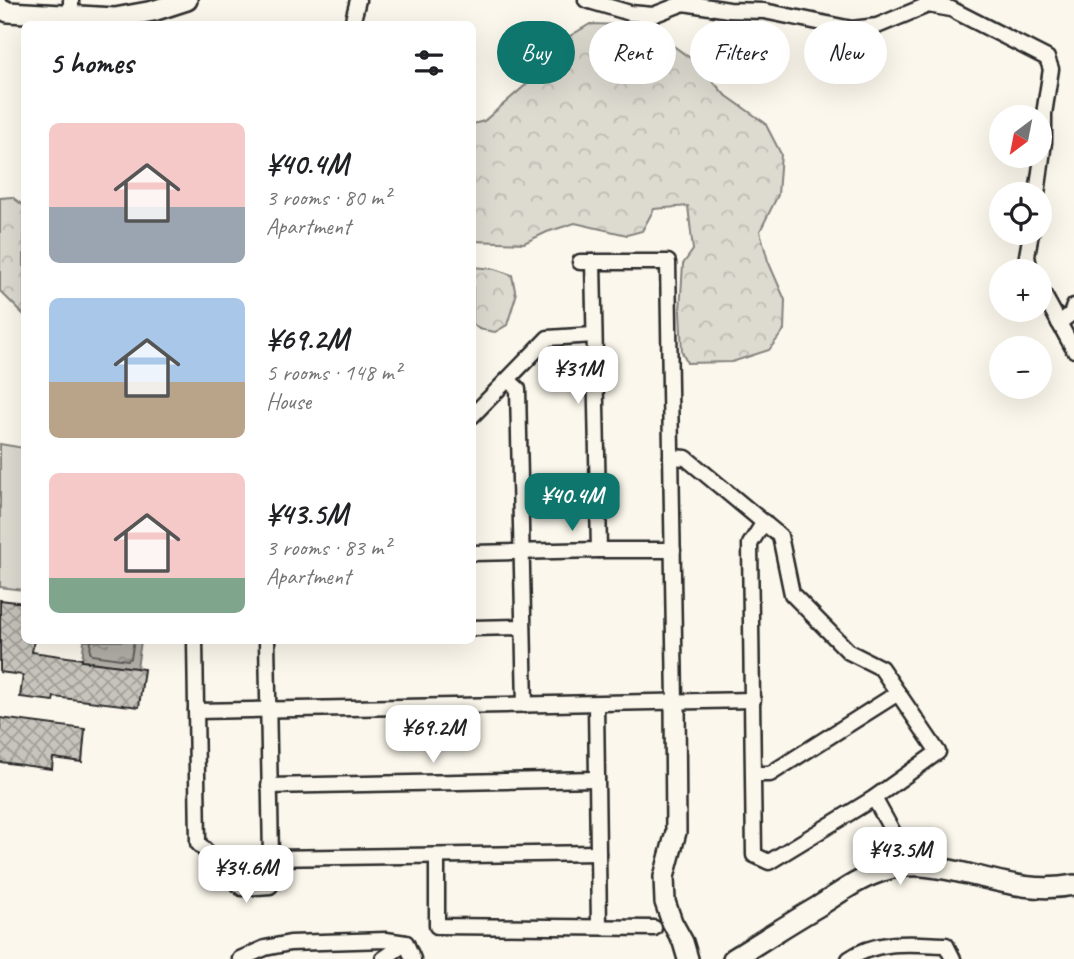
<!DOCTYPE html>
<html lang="en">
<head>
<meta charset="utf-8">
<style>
  body { margin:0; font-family:Caveat,sans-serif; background:#f2f2f2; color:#202124; height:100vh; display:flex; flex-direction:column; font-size:26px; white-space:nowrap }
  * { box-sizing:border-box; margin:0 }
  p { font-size:23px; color:#757577 }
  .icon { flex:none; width:38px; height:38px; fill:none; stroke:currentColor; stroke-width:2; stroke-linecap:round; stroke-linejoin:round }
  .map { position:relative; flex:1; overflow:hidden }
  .side { position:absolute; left:21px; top:21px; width:455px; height:623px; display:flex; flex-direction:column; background:#fff; border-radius:10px; box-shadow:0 7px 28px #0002 }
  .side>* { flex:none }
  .top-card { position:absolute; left:497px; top:21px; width:471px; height:63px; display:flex; gap:14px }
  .needle { width:46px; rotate:212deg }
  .tools { position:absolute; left:989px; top:105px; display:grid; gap:14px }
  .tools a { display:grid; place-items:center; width:63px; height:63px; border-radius:50%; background:#fff; box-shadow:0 7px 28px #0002; font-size:35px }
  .price { position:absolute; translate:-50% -60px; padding:0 16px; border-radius:14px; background:#fff; color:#222; font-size:23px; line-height:46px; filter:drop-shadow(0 2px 4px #0008) }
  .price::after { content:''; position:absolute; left:50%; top:42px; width:21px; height:16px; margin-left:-10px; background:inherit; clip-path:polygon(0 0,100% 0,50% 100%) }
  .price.active { background:#0f766e; color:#fff }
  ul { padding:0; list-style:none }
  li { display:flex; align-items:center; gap:21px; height:175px; padding:0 28px }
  li span { display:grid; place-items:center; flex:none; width:196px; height:140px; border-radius:10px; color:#555 }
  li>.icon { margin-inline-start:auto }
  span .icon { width:84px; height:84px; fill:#fffc; stroke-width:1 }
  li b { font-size:30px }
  h2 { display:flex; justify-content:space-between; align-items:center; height:84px; padding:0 28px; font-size:30px }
  .chip { padding:0 24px; border-radius:32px; background:#fff; box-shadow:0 7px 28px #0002; font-size:24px; line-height:63px }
  .chip.active { background:#0f766e; color:#fff }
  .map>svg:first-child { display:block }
  .forest { fill:url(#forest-crowns); stroke:#84827e; stroke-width:2 }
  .pitch { fill:#dddad0; stroke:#84827e; stroke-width:2 }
  .water { fill:url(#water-ripples); stroke:#7b7a75; stroke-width:2 }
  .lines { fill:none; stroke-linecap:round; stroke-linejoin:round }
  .shore { stroke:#61605d; stroke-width:2 }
  .building { fill:url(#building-cross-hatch); stroke:#2b2b2b; stroke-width:2 }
  .street-casing { stroke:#2b2b2b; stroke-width:19 }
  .secondary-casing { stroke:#2b2b2b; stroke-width:24 }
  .street { stroke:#fbf7ec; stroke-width:14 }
  .secondary { stroke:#fbf7ec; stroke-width:19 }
</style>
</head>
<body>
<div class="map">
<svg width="1074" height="959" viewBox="0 0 1074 959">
  <defs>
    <pattern id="forest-crowns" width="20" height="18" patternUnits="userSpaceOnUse" patternTransform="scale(1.75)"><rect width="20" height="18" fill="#dddad0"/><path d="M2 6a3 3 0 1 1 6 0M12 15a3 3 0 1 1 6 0" fill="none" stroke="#bebbb3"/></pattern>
    <pattern id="water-ripples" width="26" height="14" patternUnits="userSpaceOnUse" patternTransform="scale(1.75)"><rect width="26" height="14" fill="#b1afa7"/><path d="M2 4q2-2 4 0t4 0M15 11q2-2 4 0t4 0" fill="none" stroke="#908f88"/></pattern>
    <pattern id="building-cross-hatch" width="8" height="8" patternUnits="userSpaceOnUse" patternTransform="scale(1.75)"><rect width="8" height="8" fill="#c7c4bc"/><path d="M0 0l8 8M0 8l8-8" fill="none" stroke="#a29f99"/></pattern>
  </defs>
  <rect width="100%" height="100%" fill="#fbf7ec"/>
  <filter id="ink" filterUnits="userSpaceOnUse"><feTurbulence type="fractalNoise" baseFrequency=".0143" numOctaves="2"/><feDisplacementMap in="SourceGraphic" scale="14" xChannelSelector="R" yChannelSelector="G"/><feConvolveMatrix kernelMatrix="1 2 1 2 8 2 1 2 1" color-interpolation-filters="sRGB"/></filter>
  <g filter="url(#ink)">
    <g class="forest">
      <polygon points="590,24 624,25 672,45 697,63 724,94 765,123 781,154 778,195 760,231 768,261 785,300 784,330 769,350 732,362 687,363 682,352 680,311 683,264 693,250 688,206 654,209 642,231 627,235 575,223 547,232 524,243 473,241 473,124 484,121 528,83 560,42"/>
      <polygon points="12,197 24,206 24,315 0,291 0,198"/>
      <polygon points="473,267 495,269 512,275 516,296 507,325 495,332 479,329 473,324"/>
    </g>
    <polygon class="pitch" points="0,444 24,448 24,590 0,587"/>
    <polygon class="water" points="84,641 141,641 137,668 82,661"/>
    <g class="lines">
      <polyline class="shore" points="91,640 90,652 92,655 128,660 131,658 134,640"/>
    </g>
    <g class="building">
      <polygon points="0,600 24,603 24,640 34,640 32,652 82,659 82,661 144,669 139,707 54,697 53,701 20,697 23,675 0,672"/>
      <polygon points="0,718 85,729 82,762 53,758 52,769 0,762"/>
    </g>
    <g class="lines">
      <defs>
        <g id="street">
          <polyline points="586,0 630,13 653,15 684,3 729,10 764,11 852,29 877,26 928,5 951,9 1047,58 1051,69 1044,114 1044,142 1037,194"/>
          <polyline points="71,16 71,0"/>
          <polyline points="352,24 358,0"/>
          <polyline points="580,262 668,262 675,702"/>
          <polyline points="593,262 599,550"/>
          <polyline points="1030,271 1027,256 1031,233"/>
          <polyline points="1040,288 1074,350"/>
          <polyline points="1059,323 1071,314 1074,306"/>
          <polyline points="508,380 518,389 525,705"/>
          <polyline points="472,416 548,338 594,335"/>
          <polyline points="671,457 686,458 780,536 792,594 849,652 881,668 938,752 874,798 769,862 754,855 750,544 764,522"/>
          <polyline points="472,553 599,550 673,550"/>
          <polyline points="472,628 523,627"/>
          <polyline points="195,640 198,843 242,888 270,886 271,858 267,640"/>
          <polyline points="596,704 599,927"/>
          <polyline points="196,711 753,700"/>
          <polyline points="754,774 770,774 898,693"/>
          <polyline points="269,786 597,779"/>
          <polyline points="874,798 904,852 906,866"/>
          <polyline points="437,856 437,926 654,928"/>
          <polyline points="271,858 598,853"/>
          <polyline points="240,959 265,948 290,943 386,940 406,943 413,959"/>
          <polyline points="383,959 406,943"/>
          <path d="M849,959C878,939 913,944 946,945L953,959"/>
        </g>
        <g id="secondary">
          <polyline points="0,8 8,12 115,18 153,11 187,0"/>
          <polyline points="675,702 676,832 664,877 665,902 672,922 683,942 688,959"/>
          <path d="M733,959C762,941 790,923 819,906C838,894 858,879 880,872C893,867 907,865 922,866C975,870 1019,896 1074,885"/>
        </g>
      </defs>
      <use href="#street" class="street-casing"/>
      <use href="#secondary" class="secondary-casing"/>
      <use href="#street" class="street"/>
      <use href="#secondary" class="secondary"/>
    </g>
  </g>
</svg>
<div class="tools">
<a><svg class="needle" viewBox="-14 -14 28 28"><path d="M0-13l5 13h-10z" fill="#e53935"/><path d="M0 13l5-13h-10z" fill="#757577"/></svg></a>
<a><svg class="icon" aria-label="locate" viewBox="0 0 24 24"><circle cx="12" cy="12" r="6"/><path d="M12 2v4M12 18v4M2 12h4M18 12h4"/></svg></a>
<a>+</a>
<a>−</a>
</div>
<b class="price" style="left:578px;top:406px">¥31M</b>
<b class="price active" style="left:572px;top:533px">¥40.4M</b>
<b class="price" style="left:433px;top:765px">¥69.2M</b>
<b class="price" style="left:900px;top:887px">¥43.5M</b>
<b class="price" style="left:246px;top:905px">¥34.6M</b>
<div class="top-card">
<a class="chip active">Buy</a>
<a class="chip">Rent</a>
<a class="chip">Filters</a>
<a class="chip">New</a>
</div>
<section class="side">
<h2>5 homes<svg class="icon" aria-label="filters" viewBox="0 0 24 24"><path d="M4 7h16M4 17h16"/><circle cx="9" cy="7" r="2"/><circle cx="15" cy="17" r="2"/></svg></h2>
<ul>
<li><span style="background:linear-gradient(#f6c9c9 60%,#9aa5b1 0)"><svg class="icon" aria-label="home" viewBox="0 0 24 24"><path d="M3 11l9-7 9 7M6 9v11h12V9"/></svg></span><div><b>¥40.4M</b><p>3 rooms · 80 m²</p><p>Apartment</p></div></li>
<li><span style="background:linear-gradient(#a9c7e8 60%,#b9a48a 0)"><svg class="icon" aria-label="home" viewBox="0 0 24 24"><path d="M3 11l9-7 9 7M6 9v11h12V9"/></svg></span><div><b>¥69.2M</b><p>5 rooms · 148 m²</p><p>House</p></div></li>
<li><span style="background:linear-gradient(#f6c9c9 75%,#7fa58c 0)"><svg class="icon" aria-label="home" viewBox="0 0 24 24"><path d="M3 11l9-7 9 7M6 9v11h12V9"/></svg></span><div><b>¥43.5M</b><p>3 rooms · 83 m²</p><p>Apartment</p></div></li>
</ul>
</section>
</div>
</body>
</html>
